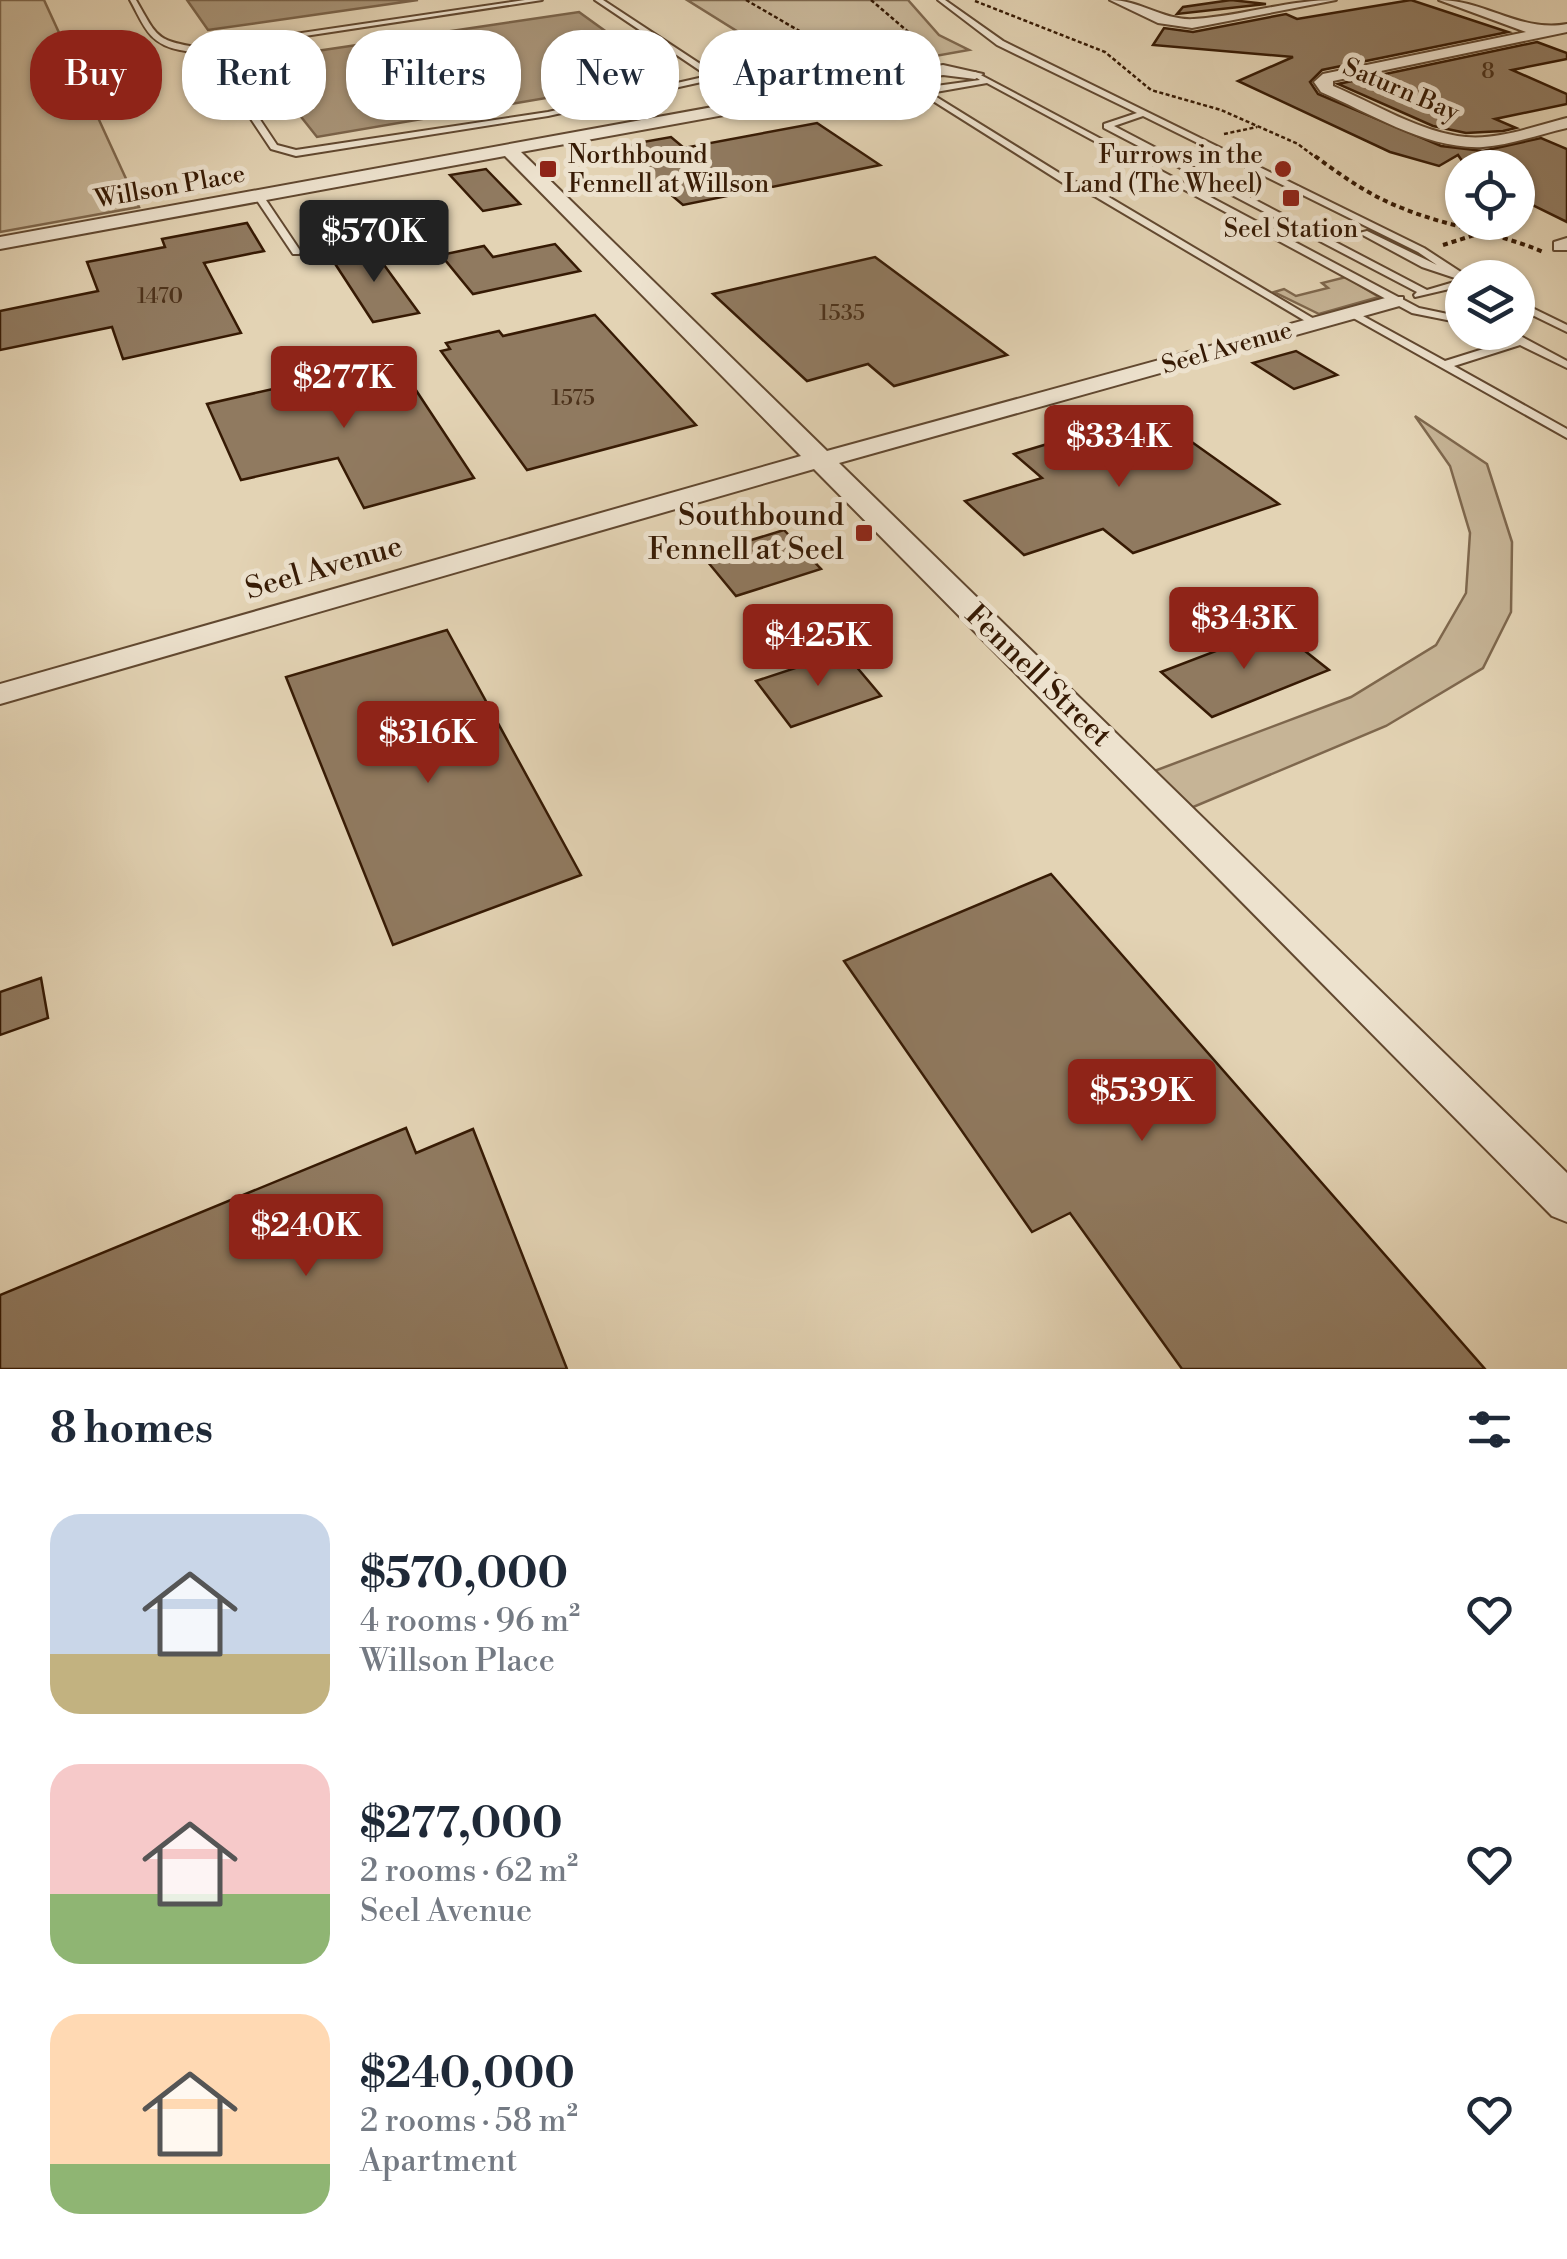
<!DOCTYPE html>
<html lang="en">
<head>
<meta charset="utf-8">
<style>
  body { margin:0; font-family:"Libre Bodoni",serif; background:#f6f6f7; color:#1f2937; height:100vh; display:flex; flex-direction:column; font-size:38px; white-space:nowrap }
  * { box-sizing:border-box; margin:0 }
  p { font-size:32px; color:#747a83 }
  .icon { flex:none; width:55px; height:55px; fill:none; stroke:currentColor; stroke-width:2; stroke-linecap:round; stroke-linejoin:round }
  .map { position:relative; height:1369px; overflow:hidden }
  .panel { display:flex; flex-direction:column; background:#fff; flex:1 }
  .panel>* { flex:none }
  .guide { position:absolute; left:30px; top:30px; width:1000px; height:90px; display:flex; gap:20px }
  .buttons { position:absolute; left:1445px; top:150px; display:grid; gap:20px }
  .buttons a { display:grid; place-items:center; width:90px; height:90px; border-radius:50%; background:#fff; box-shadow:0 2px 8px #0004; font-size:50px }
  .price { position:absolute; translate:-50% -85px; padding:0 22px; border-radius:10px; background:#8f2418; color:#fff; font-size:32px; line-height:65px; filter:drop-shadow(0 2px 5px #0008) }
  .price::after { content:''; position:absolute; left:50%; top:60px; width:30px; height:22px; margin-left:-15px; background:inherit; clip-path:polygon(0 0,100% 0,50% 100%) }
  .price.on { background:#222; color:#fff }
  ul { padding:0; list-style:none }
  li { display:flex; align-items:center; gap:30px; height:250px; padding:0 50px }
  li span { display:grid; place-items:center; flex:none; width:280px; height:200px; border-radius:30px; color:#555 }
  li>.icon { margin-inline-start:auto }
  span .icon { width:120px; height:120px; fill:#fffc; stroke-width:1 }
  li b { font-size:42px }
  h2 { display:flex; justify-content:space-between; align-items:center; height:120px; padding:0 50px; font-size:42px }
  .pill { padding:0 35px; border-radius:40px; background:#fff; box-shadow:0 2px 8px #0004; font-size:35px; line-height:90px }
  .pill.on { background:#8f2418; color:#fff }
  .map>svg:first-child { display:block }
  .green { fill:#c6b496; stroke:#7e674d; stroke-width:2.5 }
  .water { fill:#a89478; stroke:#7a634a; stroke-width:2.5 }
  .building { fill:#907a60; stroke:#361a04; stroke-width:2.5 }
  .lines { fill:none; stroke-linecap:round; stroke-linejoin:round }
  .service-casing { stroke:#614830; stroke-width:4 }
  .minor-casing { stroke:#614830; stroke-width:4 }
  .path-far1 { stroke:#361a04; stroke-width:2.5; stroke-dasharray:4 2.5; stroke-linecap:butt }
  .path { stroke:#361a04; stroke-width:4; stroke-dasharray:5 4; stroke-linecap:butt }
  .service { fill:#ede2ce; fill-rule:evenodd }
  .minor { fill:#ede2ce; fill-rule:evenodd }
  .poi-dot { fill:#8f2418; stroke:#ede2ce; stroke-width:4 }
  .labels { text-anchor:middle; dominant-baseline:central; stroke-width:10; stroke-linejoin:round; paint-order:stroke }
  .far-number-label { font-size:22px; fill:#4c321b }
  .far-street-label { font-size:25px; fill:#361a04; stroke:#ede2ce }
  .far-poi-label { font-size:25px; fill:#361a04; stroke:#ede2ce; text-anchor:start }
  .poi-label { font-size:30px; fill:#361a04; stroke:#ede2ce; text-anchor:end }
  .street-label { font-size:30px; fill:#361a04; stroke:#ede2ce }
</style>
</head>
<body>
<div class="map">
<svg width="1567" height="1369" viewBox="0 0 1567 1369">
  <rect width="100%" height="100%" fill="#e3d3b4"/>
  <filter id="stains"><feTurbulence type="fractalNoise" baseFrequency=".002" numOctaves="4"/><feColorMatrix values="0 0 0 0 .2 0 0 0 0 .09 0 0 0 0 .02 0 0 0 .5 -.17"/></filter>
  <radialGradient id="worn" r=".72"><stop offset=".6" stop-color="#630" stop-opacity="0"/><stop offset="1" stop-color="#630" stop-opacity=".3"/></radialGradient>
  <g class="green">
    <polygon points="0,0 44,0 139,207 0,232"/>
    <polygon points="687,0 908,0 939,35 969,50 812,78"/>
    <polygon points="1346,277 1379,297 1319,314 1274,292 1284,289 1296,296 1328,288 1322,283"/>
    <polygon points="1415,416 1487,464 1512,542 1511,612 1483,668 1386,726 1179,813 1141,776 1351,697 1436,645 1466,593 1470,533 1450,466"/>
  </g>
  <g class="water">
    <polygon points="187,0 418,0 208,30"/>
    <polygon points="579,12 669,77 317,137 256,60"/>
  </g>
  <g class="building">
    <polygon points="1231,0 1266,4 1177,14 1183,7"/>
    <polygon points="1411,0 1508,32 1322,70 1310,82 1318,94 1441,146 1483,151 1541,138 1567,149 1567,222 1518,198 1518,168 1467,168 1458,155 1439,166 1390,152 1238,81 1293,57 1153,45 1164,28 1193,32 1286,14 1297,19"/>
    <polygon points="1537,42 1567,53 1567,59 1512,70 1567,94 1567,104 1495,119 1516,128 1503,131 1466,133 1433,126 1338,84"/>
    <polygon points="817,123 880,165 683,205 615,147 671,137 684,148"/>
    <polygon points="486,169 520,204 483,211 450,175"/>
    <polygon points="247,223 264,251 204,263 241,333 123,359 112,327 0,350 0,311 98,291 87,262 165,247 162,239"/>
    <polygon points="555,244 580,271 473,294 441,255 484,246 493,257"/>
    <polygon points="371,247 419,313 373,322 330,256"/>
    <polygon points="875,257 1007,355 894,386 868,364 807,381 713,294"/>
    <polygon points="595,315 696,425 527,470 441,351 450,349 446,343 499,331 503,336"/>
    <polygon points="1296,351 1337,375 1294,389 1253,363"/>
    <polygon points="354,356 364,371 398,363 474,478 364,508 338,458 241,480 207,404 304,382 301,375 319,371 316,364"/>
    <polygon points="1151,413 1279,504 1133,553 1103,529 1024,555 965,501 1042,478 1014,454"/>
    <polygon points="784,530 821,569 736,596 702,555"/>
    <polygon points="1276,628 1329,670 1212,717 1161,672"/>
    <polygon points="447,630 581,875 393,945 286,677"/>
    <polygon points="844,652 881,696 791,727 756,681"/>
    <polygon points="1051,874 1485,1369 1182,1369 1070,1213 1032,1232 844,961"/>
    <polygon points="41,978 48,1018 0,1035 0,992"/>
    <polygon points="406,1128 416,1153 473,1129 567,1369 0,1369 0,1295"/>
  </g>
  <g class="lines">
    <defs>
      <g id="service">
        <path d="M130,0H136C158,38 155,40 200,48L525,0H542L207,51L217,55L277,145L296,150L548,112L708,76L595,0H603L717,75L777,77L781,79L777,81L715,79L548,116L296,156L271,149L211,59C201,53 191,52 180,50C148,44 144,25 130,0Z"/>
        <path d="M938,0H945L1003,41L1424,248L1470,278H1462V286L1415,297L1414,295L1417,292L1104,128V124L1137,113L997,45ZM1143,116L1418,252L1437,265L1367,231L1359,233L1422,267L1461,280L1427,290L1114,126Z"/>
        <polygon points="975,72 1419,308 1462,317 1462,323 1412,313 987,83 930,93 1069,179 1102,193 1321,323 1312,325 1096,197 1063,183 914,89 980,80 971,74"/>
        <polygon points="256,194 262,194 301,252 299,254 293,254 254,196"/>
        <polygon points="1518,301 1567,325 1567,332 1518,308"/>
        <polygon points="1352,310 1445,361 1512,340 1499,332 1513,332 1567,361 1567,368 1520,345 1454,366 1567,429 1567,438 1348,315 1347,313"/>
      </g>
      <g id="minor">
        <path d="M1110,0C1140,0 1164,21 1194,19C1242,16 1287,0 1336,0L1192,28L1158,23Z"/>
        <path d="M1439,0C1484,0 1522,33 1567,24V32L1333,81V86C1374,103 1421,133 1466,137C1499,140 1535,126 1567,118V128C1540,134 1511,145 1483,147C1428,150 1370,113 1321,92L1314,82L1323,74L1526,32Z"/>
        <polygon points="943,65 983,74 975,79 943,75 521,152 827,451 1389,297 1403,297 1403,305 839,463 1567,1173 1567,1222 1552,1216 814,469 0,704 0,684 801,456 505,156 0,249 0,237"/>
        <polygon points="1567,238 1567,250 1554,250 1554,242"/>
      </g>
    </defs>
    <use href="#service" class="service-casing"/>
    <use href="#minor" class="minor-casing"/>
    <g class="path-far1">
      <polyline points="746,0 841,55 892,58"/>
      <polyline points="871,0 919,41 917,51 903,56"/>
      <polyline points="975,1 1105,52 1151,90 1221,110 1298,144 1318,159"/>
      <polyline points="1224,134 1257,127"/>
    </g>
    <g class="path">
      <path d="M1315,156C1342,176 1370,196 1402,208C1447,227 1497,232 1543,252"/>
      <polyline points="1443,245 1487,231"/>
    </g>
    <use href="#service" class="service"/>
    <use href="#minor" class="minor"/>
  </g>
  <g class="poi-dot">
    <rect x="538" y="159" width="20" height="20" rx="5"/>
    <circle cx="1283" cy="169" r="10"/>
    <rect x="1281" y="188" width="20" height="20" rx="5"/>
    <rect x="854" y="523" width="20" height="20" rx="5"/>
  </g>
  <g class="labels">
    <g class="far-number-label">
      <text x="1488" y="71">8</text>
      <text x="160" y="296">1470</text>
      <text x="842" y="313">1535</text>
      <text x="573" y="398">1575</text>
    </g>
    <g class="far-street-label">
      <text transform="translate(1401 90) rotate(23)">Saturn Bay</text>
      <text transform="translate(170 187) rotate(-10)">Willson Place</text>
      <text transform="translate(1227 348) rotate(-16)">Seel Avenue</text>
    </g>
    <g class="far-poi-label">
      <text x="568" y="155">Northbound<tspan x="568" dy="29">Fennell at Willson</tspan></text>
      <text x="1263" y="155" text-anchor="end">Furrows in the<tspan x="1263" dy="29">Land (The Wheel)</tspan></text>
      <text x="1291" y="229" text-anchor="middle">Seel Station</text>
    </g>
    <g class="poi-label">
      <text x="844" y="516">Southbound<tspan x="844" dy="34">Fennell at Seel</tspan></text>
    </g>
    <g class="street-label">
      <text transform="translate(324 568) rotate(-16)">Seel Avenue</text>
      <text transform="translate(1038 676) rotate(44)">Fennell Street</text>
    </g>
  </g>
  <rect width="100%" height="100%" filter="url(#stains)"/>
  <rect width="100%" height="100%" fill="url(#worn)"/>
</svg>
<div class="buttons">
<a><svg class="icon" aria-label="locate" viewBox="0 0 24 24"><circle cx="12" cy="12" r="6"/><path d="M12 2v4M12 18v4M2 12h4M18 12h4"/></svg></a>
<a><svg class="icon" aria-label="layers" viewBox="0 0 24 24"><path d="M12 4l9 5-9 5-9-5zM3 14l9 5 9-5"/></svg></a>
</div>
<b class="price on" style="left:374px;top:285px">$570K</b>
<b class="price" style="left:344px;top:431px">$277K</b>
<b class="price" style="left:1119px;top:490px">$334K</b>
<b class="price" style="left:1244px;top:672px">$343K</b>
<b class="price" style="left:818px;top:689px">$425K</b>
<b class="price" style="left:428px;top:786px">$316K</b>
<b class="price" style="left:1142px;top:1144px">$539K</b>
<b class="price" style="left:306px;top:1279px">$240K</b>
<div class="guide">
<a class="pill on">Buy</a>
<a class="pill">Rent</a>
<a class="pill">Filters</a>
<a class="pill">New</a>
<a class="pill">Apartment</a>
</div>
</div>
<section class="panel">
<h2>8 homes<svg class="icon" aria-label="filters" viewBox="0 0 24 24"><path d="M4 7h16M4 17h16"/><circle cx="9" cy="7" r="2"/><circle cx="15" cy="17" r="2"/></svg></h2>
<ul>
<li><span style="background:linear-gradient(#c9d6e8 70%,#c2b280 0)"><svg class="icon" aria-label="home" viewBox="0 0 24 24"><path d="M3 11l9-7 9 7M6 9v11h12V9"/></svg></span><div><b>$570,000</b><p>4 rooms · 96 m²</p><p>Willson Place</p></div><svg class="icon" aria-label="heart" viewBox="0 0 24 24"><path d="M12 20l-8-8c-3-5 5-10 8-4 3-6 11-1 8 4z"/></svg></li>
<li><span style="background:linear-gradient(#f6c9c9 65%,#8fb573 0)"><svg class="icon" aria-label="home" viewBox="0 0 24 24"><path d="M3 11l9-7 9 7M6 9v11h12V9"/></svg></span><div><b>$277,000</b><p>2 rooms · 62 m²</p><p>Seel Avenue</p></div><svg class="icon" aria-label="heart" viewBox="0 0 24 24"><path d="M12 20l-8-8c-3-5 5-10 8-4 3-6 11-1 8 4z"/></svg></li>
<li><span style="background:linear-gradient(#ffd9b3 75%,#8fb573 0)"><svg class="icon" aria-label="home" viewBox="0 0 24 24"><path d="M3 11l9-7 9 7M6 9v11h12V9"/></svg></span><div><b>$240,000</b><p>2 rooms · 58 m²</p><p>Apartment</p></div><svg class="icon" aria-label="heart" viewBox="0 0 24 24"><path d="M12 20l-8-8c-3-5 5-10 8-4 3-6 11-1 8 4z"/></svg></li>
</ul>
</section>
</body>
</html>
